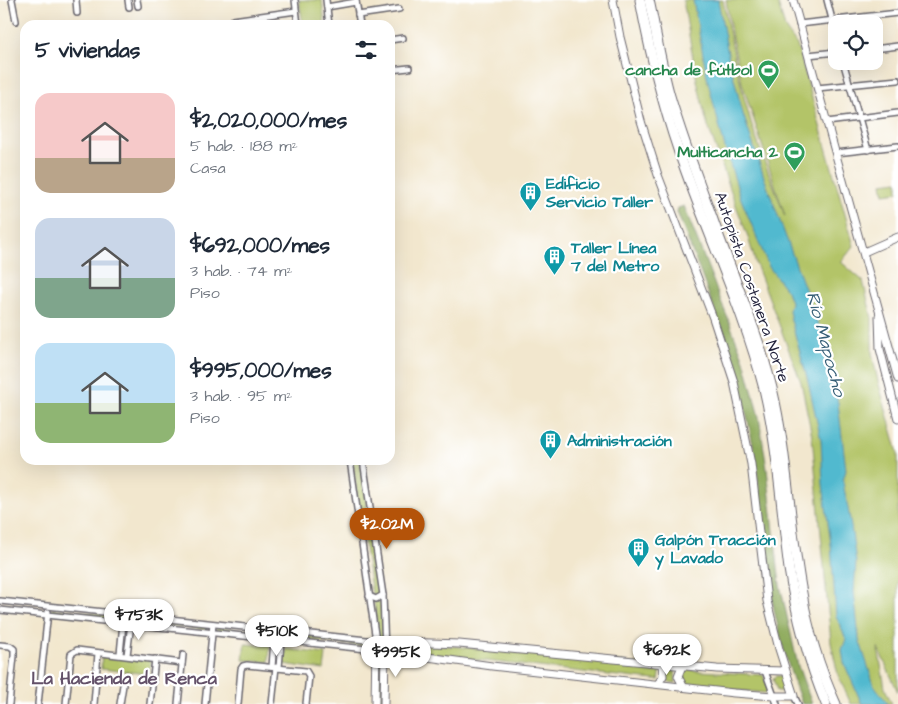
<!DOCTYPE html>
<html lang="es">
<head>
<meta charset="utf-8">
<style>
  body { margin:0; font-family:"Architects Daughter",sans-serif; background:#f6f6f7; color:#1f2937; height:100vh; display:flex; flex-direction:column; font-size:19px; white-space:nowrap }
  * { box-sizing:border-box; margin:0 }
  p { font-size:16px; color:#747a83 }
  .icon { flex:none; width:28px; height:28px; fill:none; stroke:currentColor; stroke-width:2; stroke-linecap:round; stroke-linejoin:round }
  .map { position:relative; flex:1; overflow:hidden }
  .sheet { position:absolute; left:20px; top:20px; width:375px; height:445px; display:flex; flex-direction:column; background:#fff; border-radius:15px; box-shadow:0 5px 20px #0002 }
  .sheet>* { flex:none }
  .fabs { position:absolute; left:828px; top:15px; display:grid; gap:10px }
  .fabs a { display:grid; place-items:center; width:55px; height:55px; border-radius:10px; background:#fff; box-shadow:0 5px 20px #0002; font-size:25px }
  .price { position:absolute; translate:-50% -42px; padding:0 11px; border-radius:18px; background:#fff; color:#222; font-size:16px; line-height:32px; filter:drop-shadow(0 1px 2px #0008) }
  .price::after { content:''; position:absolute; left:50%; top:30px; width:15px; height:11px; margin-left:-8px; background:inherit; clip-path:polygon(0 0,100% 0,50% 100%) }
  .price.current { background:#b45309; color:#fff }
  ul { padding:0; list-style:none }
  li { display:flex; align-items:center; gap:15px; height:125px; padding:0 15px }
  li span { display:grid; place-items:center; flex:none; width:140px; height:100px; border-radius:15px; color:#555 }
  li>.icon { margin-inline-start:auto }
  span .icon { width:60px; height:60px; fill:#fffc; stroke-width:1 }
  li b { font-size:21px }
  h2 { display:flex; justify-content:space-between; align-items:center; height:60px; padding:0 15px; font-size:21px }
  .map>svg:first-child { display:block }
  .green { fill:#b3c467; stroke:#6a7351 }
  .forest { fill:#8eaa5c; stroke:#58664c }
  .water { fill:#51b9cf; stroke:#3a6e85 }
  .lines { fill:none; stroke-linecap:round; stroke-linejoin:round }
  .street-casing { stroke:#6b676e; stroke-width:8 }
  .secondary-casing { stroke:#6b676e; stroke-width:9 }
  .highway-casing { stroke:#6b676e; stroke-width:11 }
  .street { stroke:#fff; stroke-width:5 }
  .secondary { stroke:#fff; stroke-width:7 }
  .highway { stroke:#fff; stroke-width:9 }
  .labels { text-anchor:middle; dominant-baseline:central; stroke-width:4.5; stroke-linejoin:round; paint-order:stroke }
  .leisure-label { font-size:16px; font-weight:bold; fill:#27864d; stroke:#fff; text-anchor:end }
  .culture-label { font-size:16px; font-weight:bold; fill:#0d838f; stroke:#fff; text-anchor:start }
  .street-label { font-size:16px; fill:#22223b; stroke:#fff }
  .water-label { font-size:18px; font-style:italic; fill:#355e76; stroke:#fff }
  .neighbourhood-label { font-size:18px; font-weight:bold; fill:#635169; stroke:#fff }
</style>
</head>
<body>
<div class="map">
<svg width="898" height="704" viewBox="0 0 898 704">
  <rect width="100%" height="100%" fill="#fff"/>
  <filter id="ink" filterUnits="userSpaceOnUse"><feTurbulence type="fractalNoise" baseFrequency=".02" numOctaves="2"/><feDisplacementMap in="SourceGraphic" scale="10" xChannelSelector="R" yChannelSelector="G"/><feConvolveMatrix kernelMatrix="1 2 1 2 8 2 1 2 1" color-interpolation-filters="sRGB"/></filter>
  <filter id="wash" filterUnits="userSpaceOnUse"><feTurbulence type="fractalNoise" baseFrequency=".0096" numOctaves="4" result="noise"/><feDisplacementMap in="SourceGraphic" scale="20" xChannelSelector="R" yChannelSelector="G"/><feGaussianBlur stdDeviation="1.12" result="paint"/><feColorMatrix in="noise" values="0 0 0 0 0 0 0 0 0 0 0 0 0 0 0 0 0 1.4 0 .05"/><feComposite in="paint" operator="in"/></filter>
  <g filter="url(#wash)">
    <rect width="100%" height="100%" fill="#f2e7ce"/>
    <g class="green">
      <polygon points="299,0 322,0 325,25 303,25"/>
      <path d="M683,0H723C730,36 737,72 747,108C757,145 772,180 785,216L742,83L732,38L726,0H777L785,28L797,45L854,246L841,262L863,281L872,318V353L878,381L898,453V692L878,648L885,688L892,704H851L838,675L831,643L812,436L801,382L756,264L747,234L735,203L706,120L696,76Z"/>
      <polygon points="898,181 898,192 884,194 882,183"/>
      <polygon points="352,460 360,460 380,592 378,597 372,595"/>
      <polygon points="382,601 383,638 381,639 378,637 374,602"/>
      <polygon points="52,609 207,625 209,628 208,630 60,614 53,613"/>
      <polygon points="218,627 372,643 373,647 216,631 216,628"/>
      <polygon points="245,644 270,646 269,662 243,660"/>
      <polygon points="390,644 450,646 658,666 661,669 659,680 654,680 389,650 388,646"/>
      <polygon points="286,649 326,654 324,670 284,664"/>
      <polygon points="380,655 382,655 382,704 377,704 378,656"/>
      <polygon points="102,656 151,660 149,674 101,669"/>
      <polygon points="667,668 675,669 676,683 668,682"/>
      <polygon points="685,670 763,675 770,692 766,693 683,685 682,673"/>
      <polygon points="775,676 782,676 787,691 777,691 773,679"/>
    </g>
    <path class="forest" d="M684,206L744,360L759,417L767,469L780,585L798,666L812,704H802C784,658 772,610 766,561C761,523 760,483 753,445C738,364 706,288 677,212L678,208Z"/>
    <polygon class="water" points="693,0 718,0 729,59 743,114 767,186 820,329 830,365 838,403 846,470 843,481 844,488 850,519 856,562 854,591 859,639 874,685 888,704 862,704 844,663 842,650 846,639 836,616 831,545 823,484 821,440 808,381 791,320 789,311 791,302 787,291 769,267 741,199 725,148 708,82"/>
  </g>
  <g filter="url(#ink)">
    <g class="lines">
      <defs>
        <g id="street">
          <polyline points="12,0 16,21"/>
          <polyline points="76,0 77,13"/>
          <polyline points="128,0 129,7"/>
          <polyline points="137,0 138,6"/>
          <polyline points="295,0 298,25"/>
          <polyline points="326,0 329,25"/>
          <polyline points="827,0 836,35"/>
          <polyline points="356,1 360,25"/>
          <polyline points="327,7 356,2"/>
          <polyline points="358,15 399,9"/>
          <polyline points="233,20 296,11"/>
          <polyline points="799,24 898,13"/>
          <polyline points="390,40 403,38"/>
          <polyline points="874,49 898,46"/>
          <polyline points="808,55 836,52"/>
          <polyline points="843,61 868,150"/>
          <polyline points="390,70 409,68"/>
          <polyline points="817,88 898,80"/>
          <polyline points="827,122 898,113"/>
          <polyline points="836,153 898,146"/>
          <polyline points="369,596 376,599 383,595"/>
          <polyline points="0,601 376,641 350,460"/>
          <polyline points="0,610 385,651 383,595 363,460"/>
          <polyline points="0,645 10,646 14,649 14,656 9,704"/>
          <polyline points="120,654 123,623"/>
          <polyline points="127,655 131,624"/>
          <polyline points="272,667 274,640"/>
          <polyline points="279,668 281,641"/>
          <polyline points="765,671 777,704"/>
          <polyline points="794,696 798,704"/>
          <polyline points="38,704 48,612"/>
          <polyline points="66,704 71,654 77,650 182,663"/>
          <polyline points="94,704 98,653"/>
          <polyline points="120,704 123,685"/>
          <polyline points="150,704 155,659"/>
          <polyline points="178,704 183,655"/>
          <polyline points="205,704 213,624"/>
          <polyline points="238,704 241,669 243,666 247,665 306,671 309,676 306,704"/>
          <polyline points="272,704 276,667"/>
        </g>
        <g id="secondary">
          <polyline points="793,0 898,379"/>
          <polyline points="864,252 898,237"/>
          <polyline points="879,316 880,349 898,419"/>
          <polyline points="682,666 678,676 683,686"/>
          <polyline points="658,684 663,676 662,663"/>
          <polyline points="375,704 376,641 459,644 717,669 785,671"/>
          <polyline points="384,704 385,651 492,666 734,693 774,696 794,696 779,649 767,601 751,464 734,382 713,318 658,175 641,121 620,37 613,0"/>
        </g>
        <g id="highway">
          <path d="M640,0C651,59 665,116 686,172C712,244 745,315 764,389C778,448 781,509 789,569C796,615 808,661 826,704"/>
          <path d="M649,0C656,32 661,64 670,96C682,137 697,177 712,217C732,274 757,329 772,388C788,455 789,524 802,593C808,631 820,669 836,704"/>
        </g>
      </defs>
      <use href="#street" class="street-casing"/>
      <use href="#secondary" class="secondary-casing"/>
      <use href="#highway" class="highway-casing"/>
      <use href="#street" class="street"/>
      <use href="#secondary" class="secondary"/>
      <use href="#highway" class="highway"/>
    </g>
  </g>
  <defs>
    <symbol id="stadium-pin" viewBox="-11 -11 22 30"><path d="M0 17L-7.5 6A9.5 9.5 0 1 1 7.5 6Z" fill="#2e9e5b" stroke="#fff"/><path d="M0-5a6.5 5 0 1 0 0 10a6.5 5 0 1 0 0-10ZM-3.5-1.8h7v3.6h-7Z" fill="#fff"/></symbol>
    <symbol id="building-pin" viewBox="-11 -11 22 30"><path d="M0 17L-7.5 6A9.5 9.5 0 1 1 7.5 6Z" fill="#0f9aa8" stroke="#fff"/><path d="M-4-6H4V6H1V3H-1V6H-4ZM-2.5-4.3h1.7v1.8h-1.7ZM.8-4.3h1.7v1.8H.8ZM-2.5-1h1.7V.8h-1.7ZM.8-1h1.7V.8H.8Z" fill="#fff"/></symbol>
  </defs>
  <g fill-rule="evenodd">
    <use href="#stadium-pin" x="756" y="58" width="25" height="34"/>
    <use href="#stadium-pin" x="782" y="140" width="25" height="34"/>
    <use href="#building-pin" x="518" y="180" width="25" height="34"/>
    <use href="#building-pin" x="542" y="244" width="25" height="34"/>
    <use href="#building-pin" x="538" y="428" width="25" height="34"/>
    <use href="#building-pin" x="626" y="536" width="25" height="34"/>
  </g>
  <g class="labels">
    <g class="leisure-label">
      <text x="752" y="70">cancha de fútbol</text>
      <text x="778" y="152">Multicancha 2</text>
    </g>
    <g class="culture-label">
      <text x="546" y="184">Edificio<tspan x="546" dy="18">Servicio Taller</tspan></text>
      <text x="571" y="248">Taller Línea<tspan x="571" dy="18">7 del Metro</tspan></text>
      <text x="567" y="441">Administración</text>
      <text x="655" y="540">Galpón Tracción<tspan x="655" dy="18">y Lavado</tspan></text>
    </g>
    <g class="street-label">
      <text transform="translate(752 287) rotate(71)">Autopista Costanera Norte</text>
    </g>
    <g class="water-label">
      <text transform="translate(826 344) rotate(75)">Río Mapocho</text>
    </g>
    <g class="neighbourhood-label">
      <text x="124" y="678">La Hacienda de Renca</text>
    </g>
  </g>
</svg>
<div class="fabs">
<a><svg class="icon" aria-label="locate" viewBox="0 0 24 24"><circle cx="12" cy="12" r="6"/><path d="M12 2v4M12 18v4M2 12h4M18 12h4"/></svg></a>
</div>
<b class="price current" style="left:387px;top:550px">$2.02M</b>
<b class="price" style="left:139px;top:641px">$753K</b>
<b class="price" style="left:277px;top:657px">$510K</b>
<b class="price" style="left:667px;top:676px">$692K</b>
<b class="price" style="left:396px;top:678px">$995K</b>
<section class="sheet">
<h2>5 viviendas<svg class="icon" aria-label="filters" viewBox="0 0 24 24"><path d="M4 7h16M4 17h16"/><circle cx="9" cy="7" r="2"/><circle cx="15" cy="17" r="2"/></svg></h2>
<ul>
<li><span style="background:linear-gradient(#f6c9c9 65%,#b9a48a 0)"><svg class="icon" aria-label="home" viewBox="0 0 24 24"><path d="M3 11l9-7 9 7M6 9v11h12V9"/></svg></span><div><b>$2,020,000/mes</b><p>5 hab. · 188 m²</p><p>Casa</p></div></li>
<li><span style="background:linear-gradient(#c9d6e8 60%,#7fa58c 0)"><svg class="icon" aria-label="home" viewBox="0 0 24 24"><path d="M3 11l9-7 9 7M6 9v11h12V9"/></svg></span><div><b>$692,000/mes</b><p>3 hab. · 74 m²</p><p>Piso</p></div></li>
<li><span style="background:linear-gradient(#bfe0f5 60%,#8fb573 0)"><svg class="icon" aria-label="home" viewBox="0 0 24 24"><path d="M3 11l9-7 9 7M6 9v11h12V9"/></svg></span><div><b>$995,000/mes</b><p>3 hab. · 95 m²</p><p>Piso</p></div></li>
</ul>
</section>
</div>
</body>
</html>
